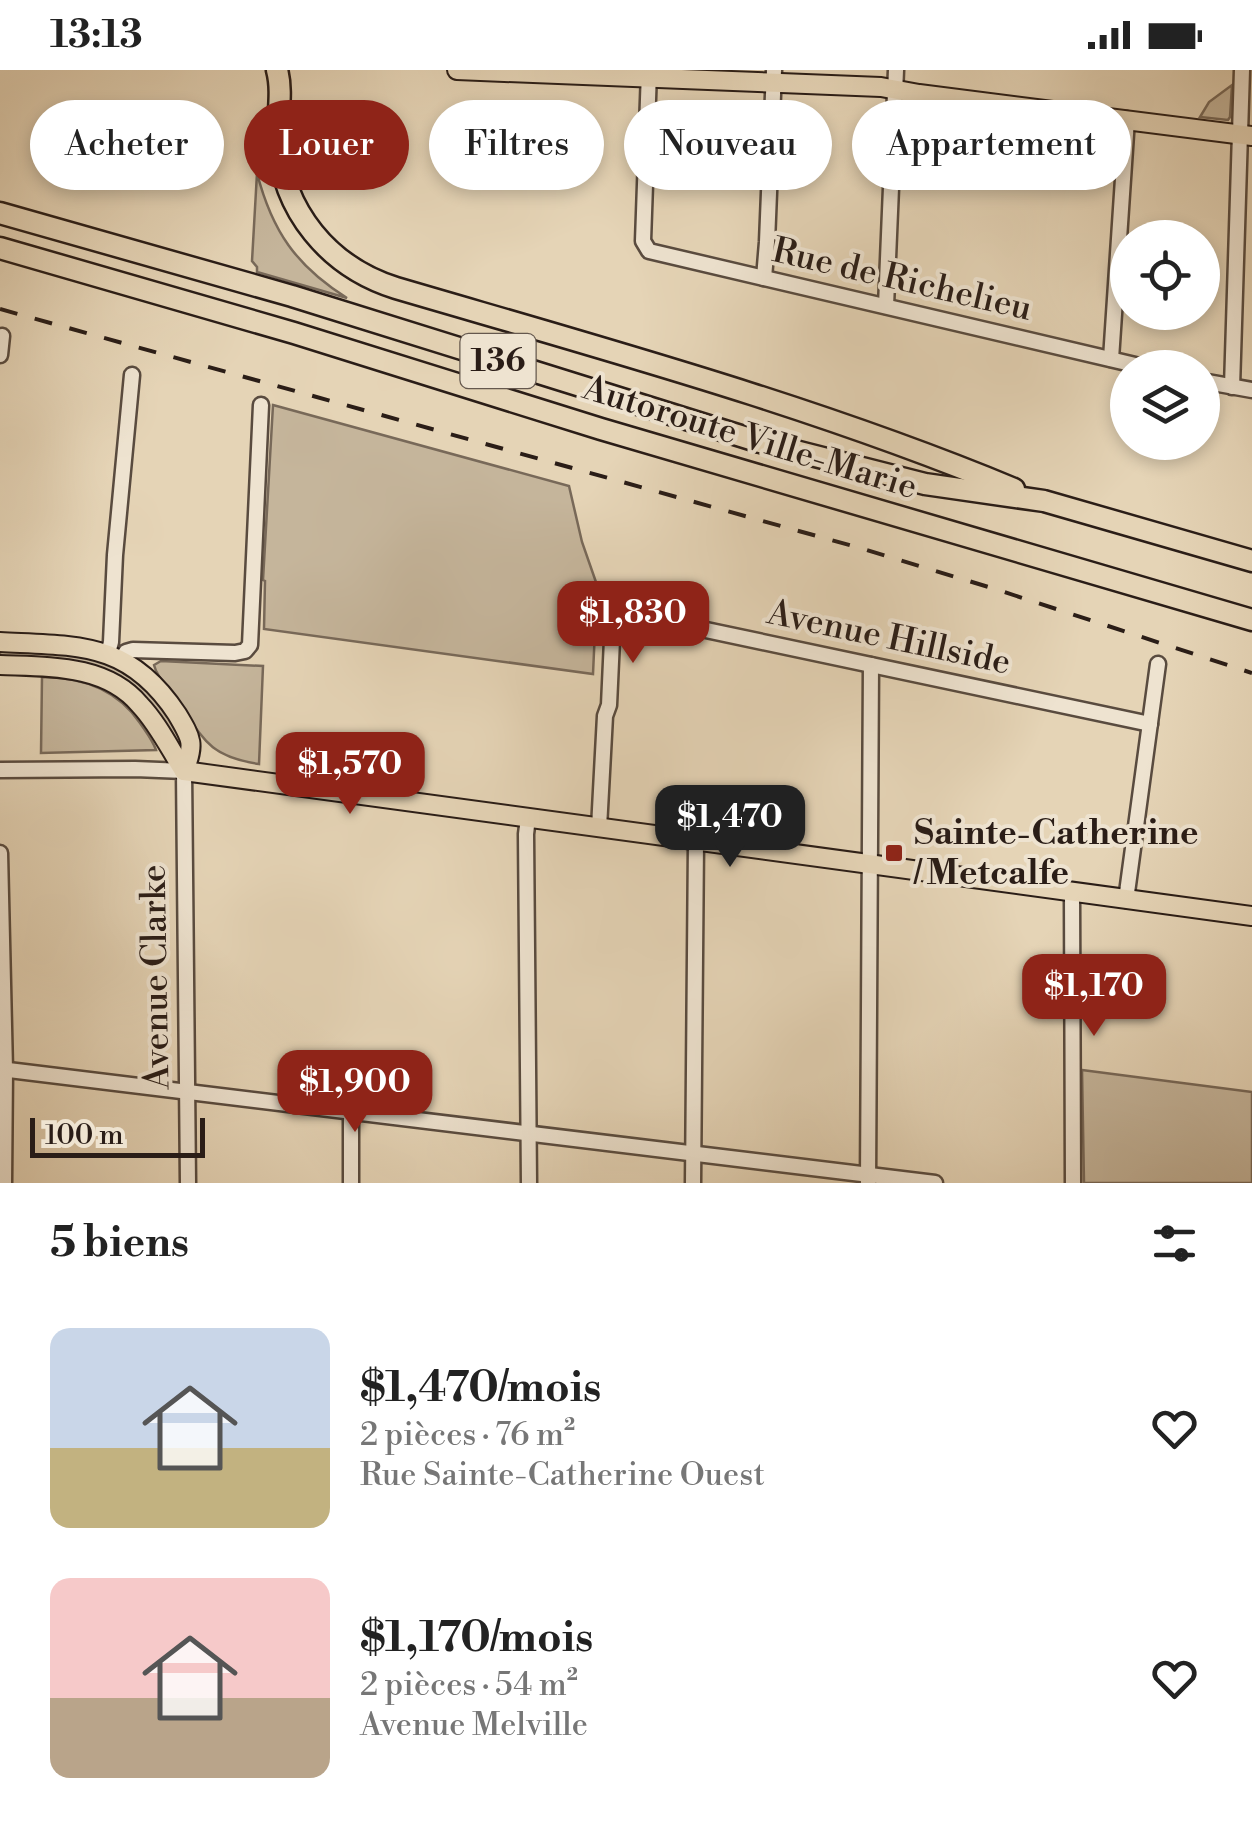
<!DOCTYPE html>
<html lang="fr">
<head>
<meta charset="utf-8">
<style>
  body { margin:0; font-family:"Libre Bodoni",serif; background:#f2f2f2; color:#222; height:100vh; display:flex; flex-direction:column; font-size:38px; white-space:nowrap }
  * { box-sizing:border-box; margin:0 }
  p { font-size:32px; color:#767676 }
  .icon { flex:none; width:55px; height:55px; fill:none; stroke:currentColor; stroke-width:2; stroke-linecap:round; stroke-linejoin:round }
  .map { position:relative; height:1113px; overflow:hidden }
  .details { display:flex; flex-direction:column; background:#fff; flex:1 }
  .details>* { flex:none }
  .guide { position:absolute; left:30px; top:30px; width:1192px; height:90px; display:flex; gap:20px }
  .controls { position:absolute; left:1110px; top:150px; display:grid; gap:20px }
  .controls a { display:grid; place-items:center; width:110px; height:110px; border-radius:50%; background:#fff; box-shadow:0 5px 15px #0003; font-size:50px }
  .scale { position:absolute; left:30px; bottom:25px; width:175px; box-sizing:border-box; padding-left:10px; border:5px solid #2a1d17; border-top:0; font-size:28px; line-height:35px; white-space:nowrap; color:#2a1d17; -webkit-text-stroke:8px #eee3d0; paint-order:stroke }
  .price { position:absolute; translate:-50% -85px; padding:0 22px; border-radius:20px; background:#8f2418; color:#fff; font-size:32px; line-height:65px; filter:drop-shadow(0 2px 5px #0008) }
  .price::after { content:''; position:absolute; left:50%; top:60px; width:30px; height:22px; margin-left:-15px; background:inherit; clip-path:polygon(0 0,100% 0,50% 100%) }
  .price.current { background:#222; color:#fff }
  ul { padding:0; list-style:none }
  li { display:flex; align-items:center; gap:30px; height:250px; padding:0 50px }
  li span { display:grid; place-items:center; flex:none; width:280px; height:200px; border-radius:20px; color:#555 }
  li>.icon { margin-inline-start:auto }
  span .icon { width:120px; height:120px; fill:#fffc; stroke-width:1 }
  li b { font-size:42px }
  h2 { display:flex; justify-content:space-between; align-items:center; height:120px; padding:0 50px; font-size:42px }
  .pill { padding:0 35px; border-radius:45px; background:#fff; box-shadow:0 5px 15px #0003; font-size:35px; line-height:90px }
  .pill.current { background:#8f2418; color:#fff }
  .status { display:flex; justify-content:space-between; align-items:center; height:70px; padding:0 50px; background:#fff; direction:ltr }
  .status svg { height:28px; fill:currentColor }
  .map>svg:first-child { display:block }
  .green { fill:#c5b59b; stroke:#786959; stroke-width:2.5 }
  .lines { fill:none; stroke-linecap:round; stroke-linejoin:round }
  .minor-casing { stroke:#594b3f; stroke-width:19 }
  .major-casing { stroke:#2a1d17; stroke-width:22 }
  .highway-casing { stroke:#2a1d17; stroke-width:25 }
  .minor { stroke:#eee3d0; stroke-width:14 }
  .major { stroke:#e5d4b6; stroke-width:18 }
  .highway { stroke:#e5d4b6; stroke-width:20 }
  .rail { stroke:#2a1d17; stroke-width:4; stroke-dasharray:18 18; stroke-linecap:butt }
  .poi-dot { fill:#8f2418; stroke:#eee3d0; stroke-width:4 }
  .labels { text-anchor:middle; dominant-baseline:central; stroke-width:8; stroke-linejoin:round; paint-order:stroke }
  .shield { fill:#eee3d0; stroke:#65584e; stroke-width:2.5 }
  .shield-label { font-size:32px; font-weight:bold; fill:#2a1d17 }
  .street-label { font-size:35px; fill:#2a1d17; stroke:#eee3d0 }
  .poi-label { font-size:35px; font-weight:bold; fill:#2a1d17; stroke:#eee3d0; text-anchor:start }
</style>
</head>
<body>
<div class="status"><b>13:13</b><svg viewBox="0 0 49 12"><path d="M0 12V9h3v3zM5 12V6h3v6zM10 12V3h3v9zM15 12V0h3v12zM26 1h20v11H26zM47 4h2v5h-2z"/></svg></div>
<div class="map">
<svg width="1252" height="1113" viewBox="0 0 1252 1113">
  <rect width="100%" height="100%" fill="#e5d4b6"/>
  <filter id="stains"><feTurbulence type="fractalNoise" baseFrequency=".002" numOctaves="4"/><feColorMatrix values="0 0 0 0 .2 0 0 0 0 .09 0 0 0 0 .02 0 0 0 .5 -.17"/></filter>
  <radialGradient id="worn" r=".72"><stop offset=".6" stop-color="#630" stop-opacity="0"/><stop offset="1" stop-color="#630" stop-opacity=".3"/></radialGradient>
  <g class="green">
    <polygon points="1232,15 1230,47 1228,50 1200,47 1209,32"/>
    <path d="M257,103C272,161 296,196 347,228L257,202V197L252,191Z"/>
    <polygon points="273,335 569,416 582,472 597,515 593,604 264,559 265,511 263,510"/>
    <path d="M0,579C23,580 49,578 71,583C122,592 166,624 182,673L177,674L105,600L76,592L0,588Z"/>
    <path d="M161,591L263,596L259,694C207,686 203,668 176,628C168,616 157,608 154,595Z"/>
    <path d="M42,607C82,607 117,619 140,653C146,662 153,671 156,680L41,683Z"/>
    <polygon points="1082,1000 1252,1022 1252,1113 1084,1113"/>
  </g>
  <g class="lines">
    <defs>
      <g id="minor">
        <polyline points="649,1 643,171 649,181 1148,298"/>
        <polyline points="764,208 767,172 774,0"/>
        <polyline points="886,236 896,0"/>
        <polyline points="0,285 2,266"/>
        <polyline points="1111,289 1127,49"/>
        <polyline points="1202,311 1252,320"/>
        <polyline points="1232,317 1242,0"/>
        <polyline points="108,583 111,572 115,485 132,305"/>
        <polyline points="122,590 126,582 133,580 235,583 245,581 250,575 261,335"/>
        <polyline points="0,700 135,699 184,701 188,1113"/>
        <polyline points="528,748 526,764 529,1113"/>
        <polyline points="599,758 605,646 609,635 613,548 621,542 1150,654"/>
        <polyline points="0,783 5,1000 4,1113"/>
        <polyline points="1072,823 1073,1113"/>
        <polyline points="1126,830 1158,594"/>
        <polyline points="0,999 935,1113"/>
        <polyline points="868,1112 871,595"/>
        <polyline points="351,1113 351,1042"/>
        <polyline points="693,1113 696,772"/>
      </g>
      <g id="major">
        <polyline points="457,0 881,17 919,24 1252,66"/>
        <path d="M0,572C78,576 129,571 177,644C192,669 195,674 184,701"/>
        <path d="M0,595C48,597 106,594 140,635C158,654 170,679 184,701"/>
        <polyline points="184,701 1252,846"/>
      </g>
      <g id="highway">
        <path d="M277,0C283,22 277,47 278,70C282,141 329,197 396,218C604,279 814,336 1014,419"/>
        <polyline points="0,143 292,226 760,372 925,414 1044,431 1252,491"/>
        <polyline points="0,178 294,263 601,359 1252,550"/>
      </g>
    </defs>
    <use href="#minor" class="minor-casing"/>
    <use href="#major" class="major-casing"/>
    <use href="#highway" class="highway-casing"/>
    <use href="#minor" class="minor"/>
    <use href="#major" class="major"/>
    <use href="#highway" class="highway"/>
    <polyline class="rail" points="0,239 860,478 995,519 1252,603"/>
  </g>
  <rect class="poi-dot" x="884" y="773" width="20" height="20" rx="5"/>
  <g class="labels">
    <rect class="shield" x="460.5" y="264" width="75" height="54" rx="8"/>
    <g class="shield-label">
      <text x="498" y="291">136</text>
    </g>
    <g class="street-label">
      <text transform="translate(902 210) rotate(13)">Rue de Richelieu</text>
      <text transform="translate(750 368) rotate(17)">Autoroute Ville-Marie</text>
      <text transform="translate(889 568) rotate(12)">Avenue Hillside</text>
      <text transform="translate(156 907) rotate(-91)">Avenue Clarke</text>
    </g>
    <g class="poi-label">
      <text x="914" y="763">Sainte-Catherine<tspan x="914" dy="40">/ Metcalfe</tspan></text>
    </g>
  </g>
  <rect width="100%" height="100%" filter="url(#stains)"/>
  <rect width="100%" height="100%" fill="url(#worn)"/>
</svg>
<div class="controls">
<a><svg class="icon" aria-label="locate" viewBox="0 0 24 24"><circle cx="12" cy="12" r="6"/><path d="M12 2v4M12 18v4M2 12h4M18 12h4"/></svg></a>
<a><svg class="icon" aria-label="layers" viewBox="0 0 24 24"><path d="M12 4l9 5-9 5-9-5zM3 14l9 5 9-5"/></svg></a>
</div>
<div class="scale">100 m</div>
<b class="price" style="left:633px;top:596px">$1,830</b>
<b class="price" style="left:350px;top:747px">$1,570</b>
<b class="price current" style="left:730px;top:800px">$1,470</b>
<b class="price" style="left:1094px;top:969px">$1,170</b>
<b class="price" style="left:355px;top:1065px">$1,900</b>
<div class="guide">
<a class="pill">Acheter</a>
<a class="pill current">Louer</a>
<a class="pill">Filtres</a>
<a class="pill">Nouveau</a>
<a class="pill">Appartement</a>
</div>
</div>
<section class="details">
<h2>5 biens<svg class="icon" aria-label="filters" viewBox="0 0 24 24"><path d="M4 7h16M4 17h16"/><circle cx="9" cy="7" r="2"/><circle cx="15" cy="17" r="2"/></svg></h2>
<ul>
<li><span style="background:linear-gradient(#c9d6e8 60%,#c2b280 0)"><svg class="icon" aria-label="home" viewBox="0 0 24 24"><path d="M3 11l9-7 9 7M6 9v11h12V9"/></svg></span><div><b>$1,470/mois</b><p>2 pièces · 76 m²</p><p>Rue Sainte-Catherine Ouest</p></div><svg class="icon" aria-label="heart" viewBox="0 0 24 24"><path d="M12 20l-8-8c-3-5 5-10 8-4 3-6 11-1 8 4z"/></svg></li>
<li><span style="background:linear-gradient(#f6c9c9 60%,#b9a48a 0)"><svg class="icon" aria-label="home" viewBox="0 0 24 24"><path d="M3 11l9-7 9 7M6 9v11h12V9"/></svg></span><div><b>$1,170/mois</b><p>2 pièces · 54 m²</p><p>Avenue Melville</p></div><svg class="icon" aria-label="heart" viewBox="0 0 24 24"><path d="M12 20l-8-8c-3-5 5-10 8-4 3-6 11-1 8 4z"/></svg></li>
</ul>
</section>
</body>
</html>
